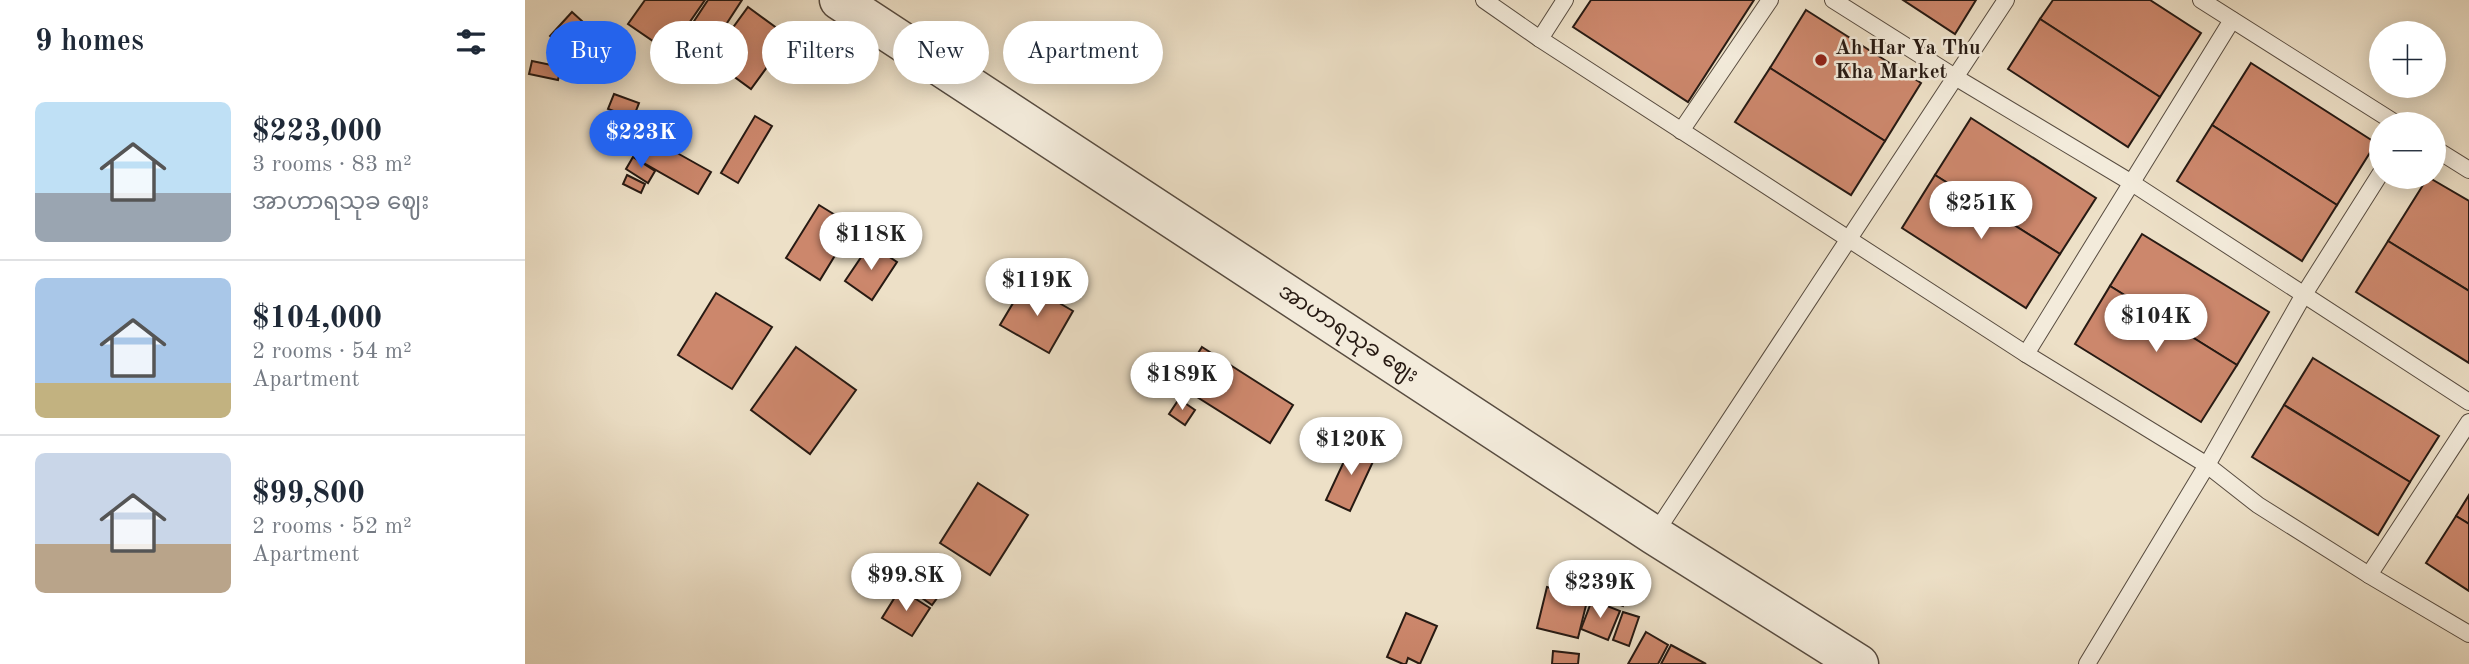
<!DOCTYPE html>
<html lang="en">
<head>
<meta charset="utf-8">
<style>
  body { margin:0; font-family:"Old Standard TT","Noto Sans Myanmar",serif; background:#f6f6f7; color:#1f2937; height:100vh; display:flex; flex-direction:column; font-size:26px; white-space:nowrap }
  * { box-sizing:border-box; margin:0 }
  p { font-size:23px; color:#747a83 }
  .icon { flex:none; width:38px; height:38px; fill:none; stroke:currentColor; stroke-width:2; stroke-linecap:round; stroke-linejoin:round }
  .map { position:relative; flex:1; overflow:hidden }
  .drawer { display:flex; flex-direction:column; background:#fff; width:525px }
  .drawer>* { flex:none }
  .top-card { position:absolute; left:21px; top:21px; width:665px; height:63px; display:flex; gap:14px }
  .buttons { position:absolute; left:1844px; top:21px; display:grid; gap:14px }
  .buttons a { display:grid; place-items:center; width:77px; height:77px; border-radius:50%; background:#fff; box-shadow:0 4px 18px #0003; font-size:35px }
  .price { position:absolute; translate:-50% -60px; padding:0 16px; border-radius:24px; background:#fff; color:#222; font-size:23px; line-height:46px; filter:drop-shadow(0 2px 4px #0008) }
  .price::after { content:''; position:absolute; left:50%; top:42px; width:21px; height:16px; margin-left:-10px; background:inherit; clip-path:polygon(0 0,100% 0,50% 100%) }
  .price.current { background:#2563eb; color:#fff }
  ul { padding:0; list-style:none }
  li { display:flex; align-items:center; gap:21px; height:175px; padding:0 35px }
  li+li { border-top:2px solid #e0e1e3 }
  li span { display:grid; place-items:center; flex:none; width:196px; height:140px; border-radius:10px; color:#555 }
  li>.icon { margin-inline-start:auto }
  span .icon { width:84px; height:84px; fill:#fffc; stroke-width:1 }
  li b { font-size:30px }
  h2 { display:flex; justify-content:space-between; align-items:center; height:84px; padding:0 35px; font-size:30px }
  .pill { padding:0 24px; border-radius:32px; background:#fff; box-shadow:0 4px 18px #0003; font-size:24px; line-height:63px }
  .pill.current { background:#2563eb; color:#fff }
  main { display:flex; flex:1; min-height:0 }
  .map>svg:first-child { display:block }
  .building { fill:#cc876c; stroke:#271a13; stroke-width:2 }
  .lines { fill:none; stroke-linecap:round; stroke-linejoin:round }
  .service-casing { stroke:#584c40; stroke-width:18 }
  .tertiary-casing { stroke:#584c40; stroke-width:41 }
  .service { stroke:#f3ebdb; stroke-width:16 }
  .tertiary { stroke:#f3ebdb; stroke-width:38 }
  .poi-dot { fill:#8f2418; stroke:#f3ebdb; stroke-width:2.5 }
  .labels { text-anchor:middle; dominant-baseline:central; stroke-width:5; stroke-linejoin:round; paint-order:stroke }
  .poi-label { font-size:21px; font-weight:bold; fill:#271a13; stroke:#f3ebdb; text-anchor:start }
  .street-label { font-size:21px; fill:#271a13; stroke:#f3ebdb }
</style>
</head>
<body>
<main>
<section class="drawer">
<h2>9 homes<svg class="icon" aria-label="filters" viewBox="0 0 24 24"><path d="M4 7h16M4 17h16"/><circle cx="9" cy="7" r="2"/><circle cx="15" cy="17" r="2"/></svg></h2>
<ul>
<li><span style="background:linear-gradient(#bfe0f5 65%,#9aa5b1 0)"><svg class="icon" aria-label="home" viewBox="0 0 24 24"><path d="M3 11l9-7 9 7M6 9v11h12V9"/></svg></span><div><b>$223,000</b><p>3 rooms · 83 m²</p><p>အာဟာရသုခ ဈေး</p></div></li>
<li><span style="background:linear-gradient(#a9c7e8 75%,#c2b280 0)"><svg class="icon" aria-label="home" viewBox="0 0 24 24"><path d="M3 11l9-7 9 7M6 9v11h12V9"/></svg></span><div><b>$104,000</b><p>2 rooms · 54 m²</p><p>Apartment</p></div></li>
<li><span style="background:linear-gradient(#c9d6e8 65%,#b9a48a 0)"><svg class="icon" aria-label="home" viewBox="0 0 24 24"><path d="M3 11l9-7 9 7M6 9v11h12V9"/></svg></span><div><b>$99,800</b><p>2 rooms · 52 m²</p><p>Apartment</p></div></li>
</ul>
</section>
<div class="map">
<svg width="1944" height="664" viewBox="0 0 1944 664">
  <rect width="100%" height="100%" fill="#ede0c7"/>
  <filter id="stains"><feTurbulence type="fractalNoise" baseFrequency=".00286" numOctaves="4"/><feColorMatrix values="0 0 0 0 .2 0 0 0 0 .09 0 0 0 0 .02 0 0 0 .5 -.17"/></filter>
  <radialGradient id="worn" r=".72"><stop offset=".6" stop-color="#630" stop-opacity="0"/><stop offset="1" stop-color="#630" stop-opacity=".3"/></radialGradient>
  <g class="building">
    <polygon points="120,0 180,0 144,52 103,24"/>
    <polygon points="183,0 217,0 170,72 146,56"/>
    <polygon points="1066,0 1229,0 1163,102 1048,27"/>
    <polygon points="1378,0 1451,0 1430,34"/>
    <polygon points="1528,0 1625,0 1676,33 1635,97 1515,19"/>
    <polygon points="223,7 264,37 226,89 185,59"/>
    <polygon points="1281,10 1396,83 1360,141 1245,68"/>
    <polygon points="47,12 68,31 46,56 25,36"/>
    <polygon points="1515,19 1635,97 1603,147 1483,69"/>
    <polygon points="7,61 36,67 33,80 4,74"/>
    <polygon points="1726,63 1851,143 1812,205 1687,125"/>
    <polygon points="1245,68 1360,141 1326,195 1210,122"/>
    <polygon points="89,94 114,103 107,121 117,125 110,143 81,132 89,111 83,109"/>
    <polygon points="230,116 247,126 213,183 196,173"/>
    <polygon points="1446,118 1571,198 1535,254 1410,175"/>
    <polygon points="1687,125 1812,205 1777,261 1652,181"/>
    <polygon points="129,140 186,172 173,194 117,162"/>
    <polygon points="108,157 130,171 123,183 101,169"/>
    <polygon points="102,175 120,184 116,193 98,184"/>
    <polygon points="1410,175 1535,254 1501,308 1377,228"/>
    <polygon points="1903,177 1944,201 1944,291 1863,241"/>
    <polygon points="294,205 328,226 295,280 261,258"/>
    <polygon points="1617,234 1744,312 1712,365 1585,286"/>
    <polygon points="1863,241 1944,291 1944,363 1831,292"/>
    <polygon points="345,244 372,262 347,300 320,281"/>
    <polygon points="500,283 548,311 524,353 475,325"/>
    <polygon points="1585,286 1712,365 1676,422 1550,344"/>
    <polygon points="191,293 247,327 207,389 153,355"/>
    <polygon points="271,347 331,390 285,454 226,410"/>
    <polygon points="677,347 768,405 745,443 653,385"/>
    <polygon points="1788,358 1914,436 1885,482 1759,405"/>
    <polygon points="654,399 670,410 660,425 644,414"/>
    <polygon points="1759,405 1885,482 1853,535 1727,457"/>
    <polygon points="828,442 852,453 825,511 801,500"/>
    <polygon points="453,483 503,515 465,575 415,543"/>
    <polygon points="1944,495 1944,524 1931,516"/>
    <polygon points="1931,516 1944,524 1944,591 1901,563"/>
    <polygon points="1081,563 1110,572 1098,606 1070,596"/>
    <polygon points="384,572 415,594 407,605 376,583"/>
    <polygon points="1022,587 1063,597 1053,638 1012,628"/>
    <polygon points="375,589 405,608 387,636 357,618"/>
    <polygon points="1067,600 1095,611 1083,640 1056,629"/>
    <polygon points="1098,612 1114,617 1104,646 1088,640"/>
    <polygon points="881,613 912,626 895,664 883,658 881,664 878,664 862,657"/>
    <polygon points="1121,632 1143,645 1133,664 1103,664"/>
    <polygon points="1146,645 1181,664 1136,664"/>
    <polygon points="1028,651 1054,654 1053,664 1027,664"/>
  </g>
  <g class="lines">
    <defs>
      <g id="service">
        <polyline points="959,0 1015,39 1501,354 1682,465 1733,505 1844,575 1944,634"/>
        <polyline points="1308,0 1430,77 1607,183 1944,402"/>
        <polyline points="1676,0 1872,124"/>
        <polyline points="1015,39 1040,0"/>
        <polyline points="1156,131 1245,0"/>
        <polyline points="1909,148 1944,170"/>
        <polyline points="1501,354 1707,20"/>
        <polyline points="1129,535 1481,0"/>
        <polyline points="1844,575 1944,422"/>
        <polyline points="1562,664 1682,465 1778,296 1857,171"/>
      </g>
      <polyline id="tertiary" points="314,0 1129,535 1334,664"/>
    </defs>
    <use href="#service" class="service-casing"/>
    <use href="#tertiary" class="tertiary-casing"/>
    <use href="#service" class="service"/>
    <use href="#tertiary" class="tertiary"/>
  </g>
  <circle class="poi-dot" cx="1296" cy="60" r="7"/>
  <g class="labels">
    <g class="poi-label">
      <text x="1310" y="48">Ah Har Ya Thu<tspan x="1310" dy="24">Kha Market</tspan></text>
    </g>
    <g class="street-label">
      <text transform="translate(823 334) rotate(33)">အာဟာရသုခ ဈေး</text>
    </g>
  </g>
  <rect width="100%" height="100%" filter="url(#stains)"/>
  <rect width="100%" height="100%" fill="url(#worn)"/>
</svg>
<div class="buttons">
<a>+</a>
<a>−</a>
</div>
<b class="price current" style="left:116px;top:170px">$223K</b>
<b class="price" style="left:1456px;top:241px">$251K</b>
<b class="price" style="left:346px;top:272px">$118K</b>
<b class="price" style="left:512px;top:318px">$119K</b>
<b class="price" style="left:1631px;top:354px">$104K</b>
<b class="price" style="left:657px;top:412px">$189K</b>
<b class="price" style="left:826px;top:477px">$120K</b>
<b class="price" style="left:381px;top:613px">$99.8K</b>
<b class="price" style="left:1075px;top:620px">$239K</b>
<div class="top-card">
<a class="pill current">Buy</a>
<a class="pill">Rent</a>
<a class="pill">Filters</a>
<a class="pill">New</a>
<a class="pill">Apartment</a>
</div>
</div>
</main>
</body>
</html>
